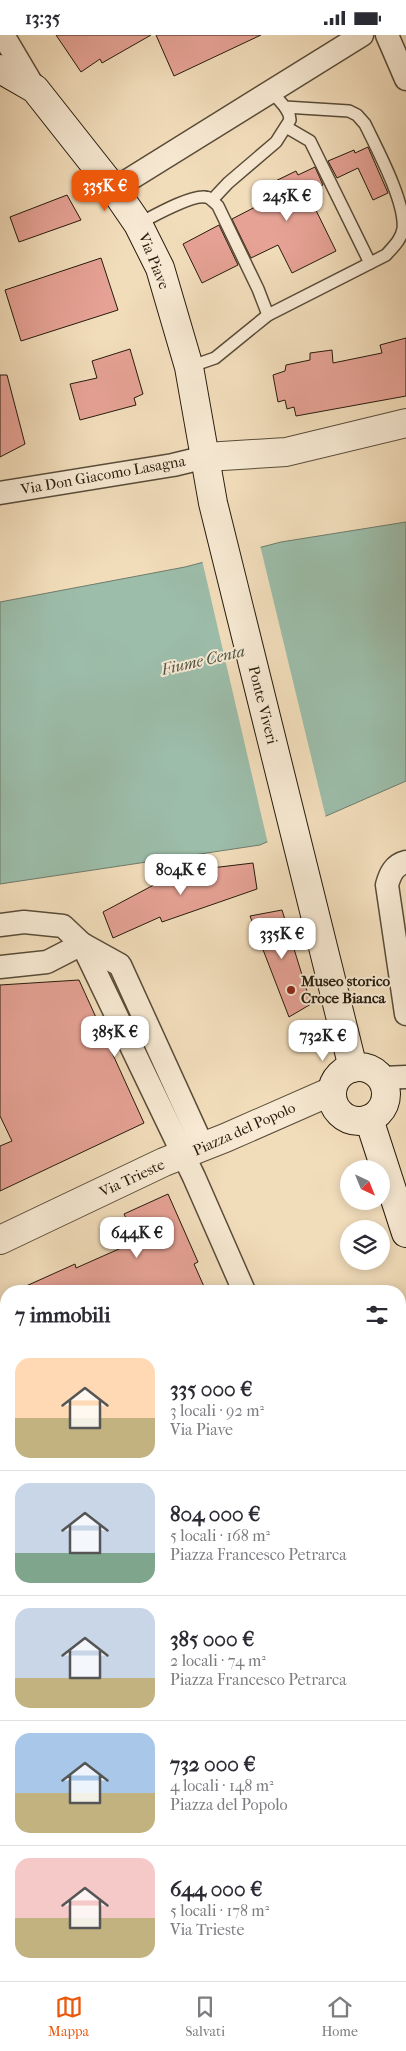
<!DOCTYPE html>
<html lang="it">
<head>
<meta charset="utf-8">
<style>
  body { margin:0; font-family:"IM FELL French Canon",serif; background:#f7f7f7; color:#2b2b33; height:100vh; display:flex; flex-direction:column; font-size:19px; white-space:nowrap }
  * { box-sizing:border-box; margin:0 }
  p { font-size:16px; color:#7c7c81 }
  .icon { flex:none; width:28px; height:28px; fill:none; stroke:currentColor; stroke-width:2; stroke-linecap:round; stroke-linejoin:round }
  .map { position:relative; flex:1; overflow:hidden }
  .sheet { position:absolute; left:0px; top:1250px; width:406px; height:696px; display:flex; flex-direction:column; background:#fff; border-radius:20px 20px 0 0; box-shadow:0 2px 12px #0003 }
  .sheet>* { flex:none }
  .needle { width:32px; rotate:137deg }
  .buttons { position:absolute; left:340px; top:1125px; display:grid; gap:10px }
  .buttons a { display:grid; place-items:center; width:50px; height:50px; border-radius:50%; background:#fff; box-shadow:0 2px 12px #0003; font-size:25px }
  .price { position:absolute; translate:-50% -42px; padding:0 11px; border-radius:10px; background:#fff; color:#222; font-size:16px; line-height:32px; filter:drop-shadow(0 1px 2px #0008) }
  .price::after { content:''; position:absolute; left:50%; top:30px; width:15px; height:11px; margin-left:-8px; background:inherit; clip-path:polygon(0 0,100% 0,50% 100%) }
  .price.current { background:#ea580c; color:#fff }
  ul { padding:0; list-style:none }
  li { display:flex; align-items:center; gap:15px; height:125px; padding:0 15px }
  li+li { border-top:1px solid #e1e1e2 }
  li span { display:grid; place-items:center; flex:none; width:140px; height:100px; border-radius:15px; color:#555 }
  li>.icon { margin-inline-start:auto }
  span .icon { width:60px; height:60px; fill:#fffc; stroke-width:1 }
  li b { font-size:21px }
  h2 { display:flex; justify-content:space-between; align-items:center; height:60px; padding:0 15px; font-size:21px }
  .status { display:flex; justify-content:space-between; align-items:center; height:35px; padding:0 25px; background:#fff; direction:ltr }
  .status svg { height:14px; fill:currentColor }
  .tabs { display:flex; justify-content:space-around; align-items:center; height:70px; border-top:1px solid #e1e1e2; background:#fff; font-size:14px; color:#7c7c81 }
  .tabs a { display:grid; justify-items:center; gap:2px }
  .tabs .current { color:#ea580c }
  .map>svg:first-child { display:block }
  .water { fill:#9cbdaa; stroke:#6d7c6b }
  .pier { fill:#f2ddbb }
  .building { fill:#e6a295; stroke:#261b0c }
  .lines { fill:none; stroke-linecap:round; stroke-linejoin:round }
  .service-casing { stroke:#594c38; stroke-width:14 }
  .minor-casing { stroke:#594c38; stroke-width:25 }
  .tertiary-casing { stroke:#594c38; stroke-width:30 }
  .secondary-casing { stroke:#261b0c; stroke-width:30 }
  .service { stroke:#f7e9d3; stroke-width:11 }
  .minor { stroke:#f7e9d3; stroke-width:22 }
  .tertiary { stroke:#f7e9d3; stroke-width:28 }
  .secondary { stroke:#f7e9d3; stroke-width:28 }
  .poi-dot { fill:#8f2418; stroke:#f7e9d3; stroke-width:2 }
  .labels { text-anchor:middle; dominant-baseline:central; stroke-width:4; stroke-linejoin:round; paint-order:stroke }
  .street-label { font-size:15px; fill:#261b0c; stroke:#f7e9d3 }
  .poi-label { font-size:15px; font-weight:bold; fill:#261b0c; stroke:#f7e9d3; text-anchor:start }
  .water-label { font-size:16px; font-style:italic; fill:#4f5443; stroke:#f7e9d3 }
</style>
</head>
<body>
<div class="status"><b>13:35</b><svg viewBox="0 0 49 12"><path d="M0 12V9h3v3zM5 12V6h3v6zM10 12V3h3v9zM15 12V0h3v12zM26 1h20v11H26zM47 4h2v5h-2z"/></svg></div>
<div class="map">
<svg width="406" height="1946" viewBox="0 0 406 1946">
  <rect width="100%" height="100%" fill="#f2ddbb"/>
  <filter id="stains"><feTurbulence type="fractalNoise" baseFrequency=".004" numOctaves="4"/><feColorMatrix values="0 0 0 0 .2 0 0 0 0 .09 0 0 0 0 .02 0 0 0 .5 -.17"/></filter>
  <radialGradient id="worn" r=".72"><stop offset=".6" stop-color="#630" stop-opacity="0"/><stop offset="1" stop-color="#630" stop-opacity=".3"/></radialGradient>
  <polygon class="water" points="406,487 406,746 260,810 0,849 0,567 185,532 281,507"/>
  <polygon class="pier" points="260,510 326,783 268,809 202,525"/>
  <g class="building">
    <polygon points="56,0 151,0 102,28 100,24 81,37"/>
    <polygon points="156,0 261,0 174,41"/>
    <polygon points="368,112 388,158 373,165 358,133 337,143 328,126 354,115 355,118"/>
    <polygon points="315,132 323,150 307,157 336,216 292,238 278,210 251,223 232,184 259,170 253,157 296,136 298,140"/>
    <polygon points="67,160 81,185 19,207 10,182"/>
    <polygon points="219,190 238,230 202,248 183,209"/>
    <polygon points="101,223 118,275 21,306 5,255"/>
    <polygon points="406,303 406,361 296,381 294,372 287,374 285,365 278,367 273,340 285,336 286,330 310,325 310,318 332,315 333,328 382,318 380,310"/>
    <polygon points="130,314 143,359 134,363 136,370 80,385 70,349 97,343 92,326"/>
    <polygon points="0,340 7,340 25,409 0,422"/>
    <polygon points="253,828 257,854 162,887 160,882 113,903 103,877 178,837"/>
    <polygon points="282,875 311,969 289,982 250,881"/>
    <polygon points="79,945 144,1088 0,1156 0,1111 12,1106 0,1081 0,950"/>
    <polygon points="168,1159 198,1227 194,1229 206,1256 15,1256 75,1229 76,1233 137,1206 124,1179"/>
  </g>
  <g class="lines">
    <defs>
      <g id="service">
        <polyline points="286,92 310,106 370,228"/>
        <polyline points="212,165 228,148 276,107 290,85 289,79 285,72"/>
        <path d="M138,189C152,182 190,160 205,162C210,162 214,167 218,171L258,254L268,280"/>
        <path d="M189,332L215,323L268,280L386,220C393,212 401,205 403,194C406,168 377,114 365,89L357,80L349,76L285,72L272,57"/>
        <polyline points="0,1414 6,1411"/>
      </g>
      <g id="minor">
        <polyline points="3,0 35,54"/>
        <polyline points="387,0 406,44"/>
        <polyline points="114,154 362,0"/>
        <polyline points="0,458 173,430 206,422"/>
        <path d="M406,827C394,830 390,839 387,850L406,979"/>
        <polyline points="0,890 24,887 63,891 82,909 120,930 203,1112"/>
        <polyline points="82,909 194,1142 244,1256"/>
        <polyline points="0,932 47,927 82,909"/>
        <polyline points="381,1043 406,1042"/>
        <polyline points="400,1657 406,1671"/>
        <polyline points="0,1856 6,1853"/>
      </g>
      <g id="tertiary">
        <polyline points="206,422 286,417 406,388"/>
        <polyline points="0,1205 164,1127 225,1103 332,1056"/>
        <polyline points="400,1355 406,1353"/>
        <polyline points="0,1540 6,1537"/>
      </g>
      <g id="secondary">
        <polyline points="0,34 35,54 114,154 138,189 160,233 189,332 213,468 353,1033"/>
        <circle cx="359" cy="1059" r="27"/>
        <polyline points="369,1084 406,1198"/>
      </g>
    </defs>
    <use href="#service" class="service-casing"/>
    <use href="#minor" class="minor-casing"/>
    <use href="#tertiary" class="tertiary-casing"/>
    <use href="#secondary" class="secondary-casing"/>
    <use href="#service" class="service"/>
    <use href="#minor" class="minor"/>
    <use href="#tertiary" class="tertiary"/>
    <use href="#secondary" class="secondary"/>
  </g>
  <circle class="poi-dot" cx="291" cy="955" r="5"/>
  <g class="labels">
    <g class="street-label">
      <text transform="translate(154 226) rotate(68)">Via Piave</text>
      <text transform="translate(103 440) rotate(-10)">Via Don Giacomo Lasagna</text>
      <text transform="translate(263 670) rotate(76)">Ponte Viveri</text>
      <text transform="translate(244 1094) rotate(-24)">Piazza del Popolo</text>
      <text transform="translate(132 1143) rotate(-25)">Via Trieste</text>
    </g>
    <g class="poi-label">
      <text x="301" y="946">Museo storico<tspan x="301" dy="17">Croce Bianca</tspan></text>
    </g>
    <g class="water-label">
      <text transform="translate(203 625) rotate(-13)">Fiume Centa</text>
    </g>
  </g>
  <rect width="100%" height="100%" filter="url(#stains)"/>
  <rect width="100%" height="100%" fill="url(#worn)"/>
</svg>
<div class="buttons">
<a><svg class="needle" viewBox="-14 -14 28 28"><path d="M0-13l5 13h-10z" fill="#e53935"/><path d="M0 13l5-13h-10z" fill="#7c7c81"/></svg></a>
<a><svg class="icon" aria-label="layers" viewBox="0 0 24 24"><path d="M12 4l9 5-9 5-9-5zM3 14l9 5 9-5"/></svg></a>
</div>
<b class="price current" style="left:105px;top:177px">335K €</b>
<b class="price" style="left:287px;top:187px">245K €</b>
<b class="price" style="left:181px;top:861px">804K €</b>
<b class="price" style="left:282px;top:925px">335K €</b>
<b class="price" style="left:115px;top:1023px">385K €</b>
<b class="price" style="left:323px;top:1027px">732K €</b>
<b class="price" style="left:137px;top:1224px">644K €</b>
<section class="sheet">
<h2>7 immobili<svg class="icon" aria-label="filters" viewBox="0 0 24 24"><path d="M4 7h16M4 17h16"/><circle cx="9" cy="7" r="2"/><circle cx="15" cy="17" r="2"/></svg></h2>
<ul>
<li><span style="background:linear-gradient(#ffd9b3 60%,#c2b280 0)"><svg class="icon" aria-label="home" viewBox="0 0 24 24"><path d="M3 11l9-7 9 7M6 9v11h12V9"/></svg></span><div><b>335 000 €</b><p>3 locali · 92 m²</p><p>Via Piave</p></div></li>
<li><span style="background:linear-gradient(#c9d6e8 70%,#7fa58c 0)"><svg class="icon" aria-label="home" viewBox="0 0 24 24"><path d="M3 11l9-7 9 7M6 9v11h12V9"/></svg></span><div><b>804 000 €</b><p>5 locali · 168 m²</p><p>Piazza Francesco Petrarca</p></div></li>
<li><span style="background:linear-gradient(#c9d6e8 70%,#c2b280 0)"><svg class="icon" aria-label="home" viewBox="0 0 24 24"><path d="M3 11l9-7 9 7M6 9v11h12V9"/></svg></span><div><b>385 000 €</b><p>2 locali · 74 m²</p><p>Piazza Francesco Petrarca</p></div></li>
<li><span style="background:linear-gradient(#a9c7e8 60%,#c2b280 0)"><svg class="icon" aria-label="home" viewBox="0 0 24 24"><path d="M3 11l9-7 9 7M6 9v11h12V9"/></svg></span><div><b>732 000 €</b><p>4 locali · 148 m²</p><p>Piazza del Popolo</p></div></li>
<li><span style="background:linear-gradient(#f6c9c9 60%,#c2b280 0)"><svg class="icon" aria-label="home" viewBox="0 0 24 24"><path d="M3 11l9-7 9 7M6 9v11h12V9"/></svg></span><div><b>644 000 €</b><p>5 locali · 178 m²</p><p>Via Trieste</p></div></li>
</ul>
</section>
</div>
<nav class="tabs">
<a class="current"><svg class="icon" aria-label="map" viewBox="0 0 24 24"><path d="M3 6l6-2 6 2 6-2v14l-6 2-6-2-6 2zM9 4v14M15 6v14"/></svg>Mappa</a>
<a><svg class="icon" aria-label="saved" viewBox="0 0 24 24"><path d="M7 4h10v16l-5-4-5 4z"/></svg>Salvati</a>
<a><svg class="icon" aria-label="home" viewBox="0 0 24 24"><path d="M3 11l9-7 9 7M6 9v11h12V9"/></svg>Home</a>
</nav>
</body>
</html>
